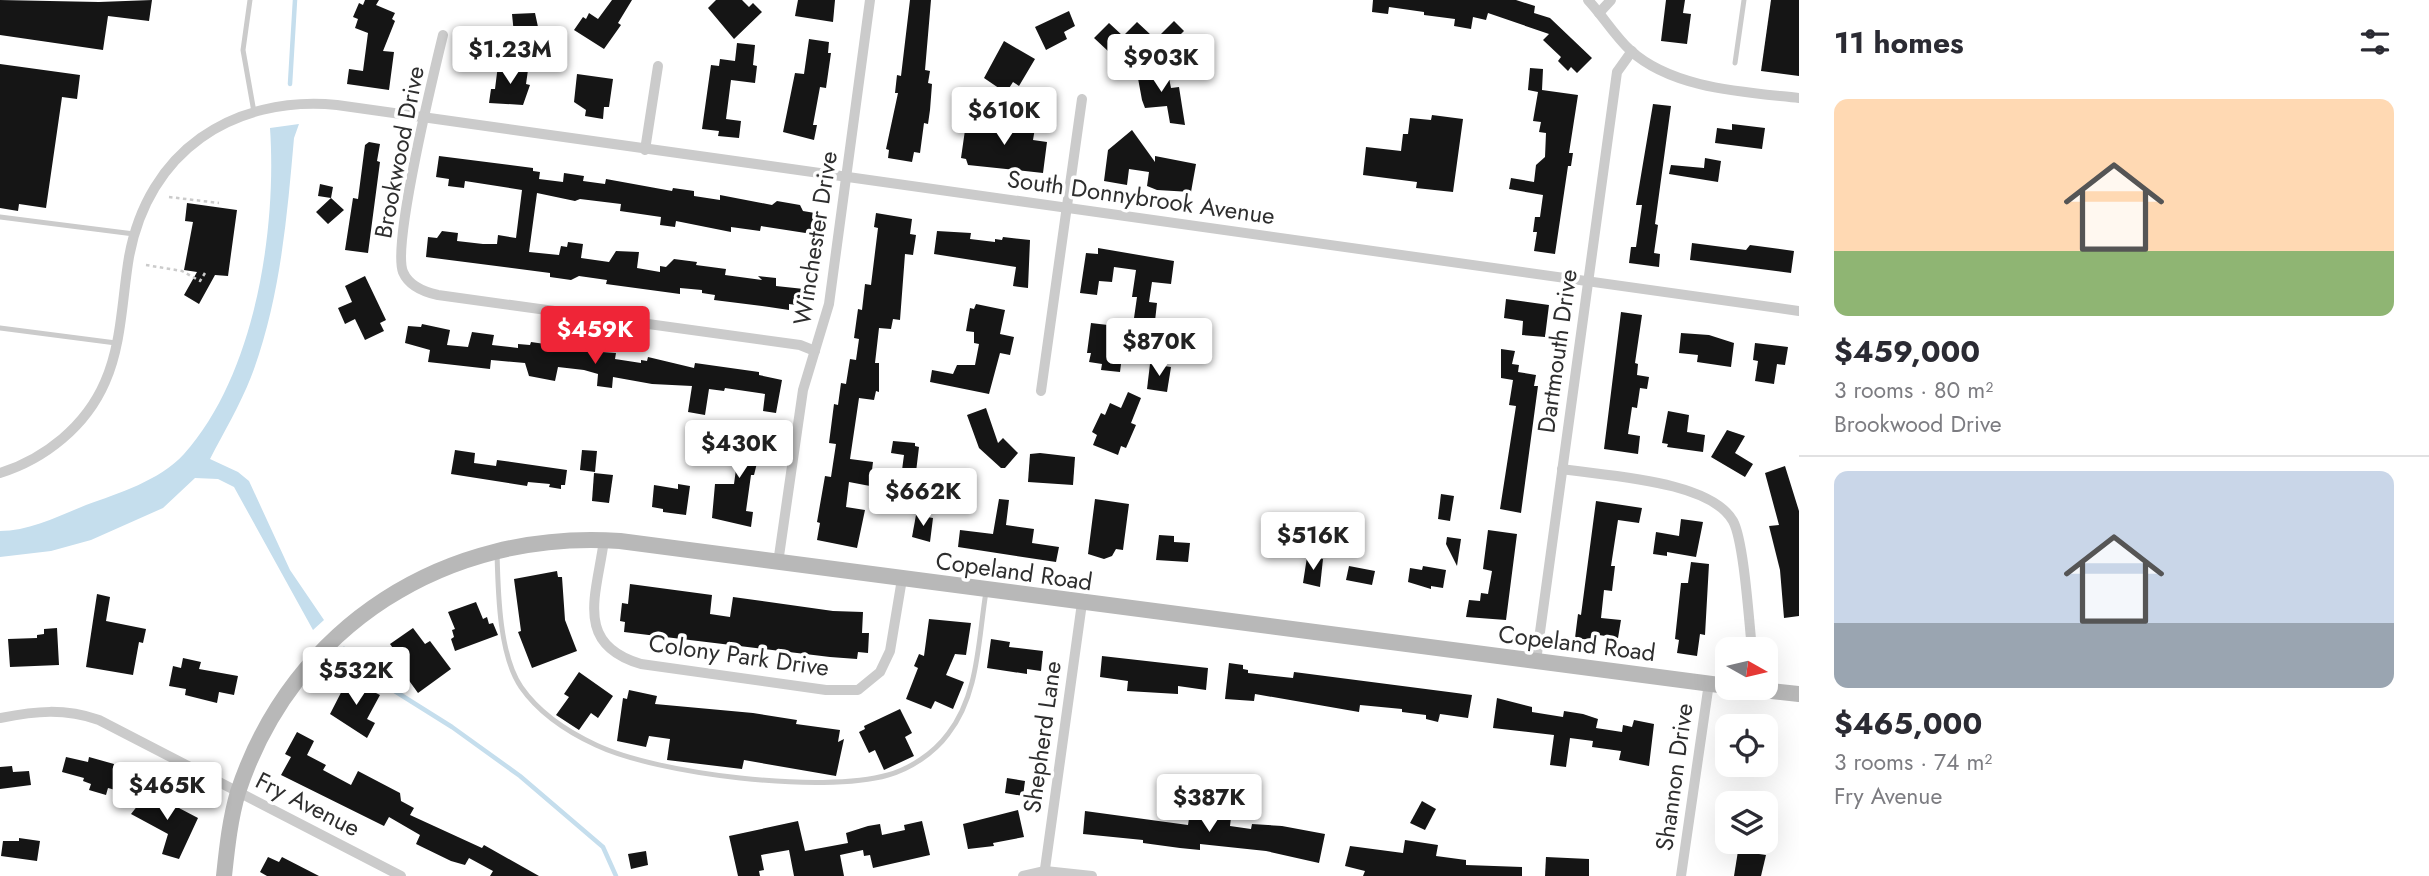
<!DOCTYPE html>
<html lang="en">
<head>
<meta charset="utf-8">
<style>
  body { margin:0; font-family:Jost,sans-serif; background:#f7f7f7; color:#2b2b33; height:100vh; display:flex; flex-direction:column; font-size:26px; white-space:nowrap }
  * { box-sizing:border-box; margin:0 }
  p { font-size:23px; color:#7c7c81 }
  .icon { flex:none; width:38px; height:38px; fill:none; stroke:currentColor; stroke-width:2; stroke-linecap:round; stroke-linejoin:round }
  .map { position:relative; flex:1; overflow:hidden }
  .panel { display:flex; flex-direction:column; background:#fff; width:630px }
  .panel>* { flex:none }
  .needle { width:46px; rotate:98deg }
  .buttons { position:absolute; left:1715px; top:637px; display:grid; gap:14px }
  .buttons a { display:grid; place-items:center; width:63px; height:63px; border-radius:14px; background:#fff; box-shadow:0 7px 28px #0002; font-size:35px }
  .price { position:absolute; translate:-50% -60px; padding:0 16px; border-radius:7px; background:#fff; color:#222; font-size:23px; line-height:46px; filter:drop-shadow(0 2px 4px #0008) }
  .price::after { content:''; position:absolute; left:50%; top:42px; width:21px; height:16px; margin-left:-10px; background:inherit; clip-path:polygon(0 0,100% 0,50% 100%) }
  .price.current { background:#ef2537; color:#fff }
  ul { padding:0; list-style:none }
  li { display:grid; align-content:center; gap:14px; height:371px; padding:0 35px }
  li+li { border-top:2px solid #e1e1e2 }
  li span { display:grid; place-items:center; height:217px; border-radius:14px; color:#555 }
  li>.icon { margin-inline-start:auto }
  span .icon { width:126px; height:126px; fill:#fffc; stroke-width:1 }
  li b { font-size:30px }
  h2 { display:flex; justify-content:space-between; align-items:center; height:84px; padding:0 35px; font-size:30px }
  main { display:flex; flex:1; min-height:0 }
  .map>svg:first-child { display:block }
  .water { fill:#c5deed }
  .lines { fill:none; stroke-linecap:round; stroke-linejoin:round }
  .stream { stroke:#c5deed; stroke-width:4.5 }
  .building { fill:#151515 }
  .path { stroke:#cbcbcb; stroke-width:2.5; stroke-dasharray:3.5 3.5; stroke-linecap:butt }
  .lane { stroke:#cbcbcb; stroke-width:5 }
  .street { stroke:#cbcbcb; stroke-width:10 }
  .secondary { stroke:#b8b8b8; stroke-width:16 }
  .labels { text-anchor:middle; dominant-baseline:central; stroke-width:7; stroke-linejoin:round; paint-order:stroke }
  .street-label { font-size:24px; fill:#2e2e2e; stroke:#fff }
</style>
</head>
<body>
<main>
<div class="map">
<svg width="1799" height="876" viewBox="0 0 1799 876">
  <rect width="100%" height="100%" fill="#fff"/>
  <path class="water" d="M299,124L294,138C287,218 280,301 251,377C240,405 224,432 210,459L238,472L249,481L290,570L324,620L313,630L234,487L218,479L195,478L163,508L91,540L51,551L0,557V531C29,531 59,516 86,505C119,493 159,481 184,454C255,375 277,230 270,128Z"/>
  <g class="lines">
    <g class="stream">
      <polyline points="290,84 295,0"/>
      <polyline points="344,649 393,690 452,727 520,776 603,847 616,876"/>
    </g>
  </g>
  <g class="building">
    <polygon points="0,0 99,2 152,0 149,21 108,16 103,50 0,35"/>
    <polygon points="365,0 379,0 376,5 395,13 392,19 395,21 383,51 394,52 389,90 347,84 349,69 363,71 368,33 355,28 358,19 353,17 359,3 363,5"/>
    <polygon points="612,0 632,0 618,23 621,25 604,49 574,30 583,17 586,19 589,13 598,19"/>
    <polygon points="716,0 742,0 749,7 753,3 762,12 734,39 708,8"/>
    <polygon points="798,0 835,0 833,22 795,16"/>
    <polygon points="910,0 931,0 925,70 930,71 928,83 932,84 930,110 928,124 924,123 920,153 914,152 912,162 888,158 889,150 886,149 898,93 895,93 897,75 901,76"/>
    <polygon points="1373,0 1516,0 1535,6 1534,13 1550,18 1592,58 1577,73 1571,67 1568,71 1558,61 1561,57 1543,40 1549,34 1488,13 1486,20 1473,17 1471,29 1454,26 1455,19 1424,15 1424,12 1389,7 1388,14 1372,12"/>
    <polygon points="1666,0 1685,0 1683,13 1691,14 1687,44 1661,41"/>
    <polygon points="1771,0 1799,0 1799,76 1761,71"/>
    <polygon points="1069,11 1075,26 1064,32 1067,39 1046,50 1035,27"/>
    <polygon points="535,13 543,50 504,54 502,35 514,34 512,14"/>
    <polygon points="1174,21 1184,31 1170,45 1160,35"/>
    <polygon points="1137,22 1151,35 1123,65 1094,38 1109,23 1123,36"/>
    <polygon points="809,39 829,42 828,53 831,53 826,88 820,87 813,125 817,125 814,140 783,132 795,73 804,74"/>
    <polygon points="1004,41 1035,59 1019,86 1013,82 1006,93 984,78"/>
    <polygon points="737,43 755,45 753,65 757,66 755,83 731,80 726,119 741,121 739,138 718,136 719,131 702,129 711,65 719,66 720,59 735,61"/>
    <polygon points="0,64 80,75 77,99 62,97 46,208 19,204 18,211 0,208"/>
    <polygon points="498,65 528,70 526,84 530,85 523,105 489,103 491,89 495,89"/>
    <polygon points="1167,68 1171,88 1179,87 1185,125 1170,123 1167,106 1145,108 1142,100 1137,73"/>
    <polygon points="1530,68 1543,69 1542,90 1578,95 1569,153 1573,153 1571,166 1568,166 1555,254 1534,251 1537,232 1533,232 1535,217 1540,217 1543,195 1509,189 1511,178 1534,182 1536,165 1545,157 1546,133 1539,132 1541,122 1533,121 1538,92 1528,90"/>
    <polygon points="577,74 613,79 609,107 604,107 603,119 585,116 586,110 574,102"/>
    <polygon points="1653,104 1671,106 1655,224 1658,225 1654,253 1660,254 1659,267 1629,263 1631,247 1636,247 1642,205 1636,205"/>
    <polygon points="1432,115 1463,119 1453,192 1416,188 1417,182 1363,175 1366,147 1401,151 1403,134 1408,134 1410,118 1431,120"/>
    <polygon points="992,121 1035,128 1033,140 1047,142 1043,173 968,165 966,159 961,158 966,123 991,125"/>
    <polygon points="1732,124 1765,128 1762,149 1715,143 1717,128 1732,130"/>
    <polygon points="1132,130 1155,162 1155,156 1196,164 1191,192 1157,190 1147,186 1149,172 1129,169 1127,185 1104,181 1108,150"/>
    <polygon points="369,142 380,144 377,161 380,162 368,253 345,250 353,198 358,199 365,145"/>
    <polygon points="439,156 533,168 533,171 540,172 539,179 563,182 564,173 584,176 583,181 605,184 606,179 672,191 673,188 694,191 694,196 720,200 720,195 772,205 777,201 800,205 803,211 815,213 812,234 761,226 760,231 731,227 731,232 676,221 675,227 660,225 661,217 620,211 621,204 580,199 575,201 537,193 529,252 559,255 561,246 567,247 568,242 583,244 581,258 609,262 616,251 639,252 637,268 660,272 660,266 666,267 674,259 697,262 696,265 726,269 725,275 762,280 758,276 776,278 776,286 804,289 803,306 789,304 789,310 769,307 714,300 715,295 702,293 702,290 680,288 680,294 606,284 607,280 579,276 571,280 550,277 550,273 426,257 428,237 437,238 442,231 458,233 457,241 483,244 497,244 498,235 516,238 522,190 465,181 464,188 448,186 449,179 436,177"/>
    <polygon points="1705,158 1721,161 1718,182 1669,174 1671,165 1704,168"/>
    <polygon points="320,184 333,187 331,198 344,210 328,224 316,212 331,198 318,196"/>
    <polygon points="187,203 237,210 228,276 215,275 199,304 184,295 197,272 184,270 193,222 185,221"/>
    <polygon points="876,213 912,219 910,234 916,235 913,255 905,254 900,320 893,319 891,329 879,328 875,363 879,363 879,392 876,391 874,400 859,398 850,459 873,462 870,486 849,482 846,507 865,510 857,548 817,540 820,523 817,522 825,476 831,477 836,444 829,443 834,404 838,405 841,383 846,384 850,359 856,360 859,339 854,338 858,309 862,310 865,284 871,285 878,228 874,227"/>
    <polygon points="937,231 971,233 970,239 995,242 995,239 1002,240 1003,237 1030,240 1028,288 1013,286 1016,267 934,254"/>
    <polygon points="1692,243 1746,250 1750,245 1794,251 1791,273 1690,260"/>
    <polygon points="1098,248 1174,261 1171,284 1152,282 1149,302 1157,303 1155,321 1134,318 1137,297 1132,297 1136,270 1114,267 1112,282 1099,281 1097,295 1080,293 1086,253 1098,254"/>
    <polygon points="365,276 386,320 380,323 384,331 365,340 355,319 345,324 338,308 352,302 345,286"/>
    <polygon points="1506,299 1549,305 1545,337 1522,335 1523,321 1504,318"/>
    <polygon points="976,304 1005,310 1000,334 1014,337 1010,355 1000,353 989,394 930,382 932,370 953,374 957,365 975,365 979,344 974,343 974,332 966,331 970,308 974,309"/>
    <polygon points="1621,312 1642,315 1635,363 1638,364 1637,375 1649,377 1647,389 1640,388 1637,408 1632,407 1628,434 1640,436 1638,454 1604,449"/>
    <polygon points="1091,323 1133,328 1131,341 1124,340 1120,372 1101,370 1102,364 1089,362 1091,353 1087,353"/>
    <polygon points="422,324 450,330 447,345 468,347 472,332 494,335 492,345 518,348 518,344 530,345 531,342 559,346 559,349 616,353 615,359 641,363 641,360 647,361 648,357 694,368 695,363 759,372 759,375 782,380 776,413 763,411 765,394 725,388 724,391 709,389 705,415 688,412 692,386 652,384 613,377 612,388 597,386 598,374 584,370 558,367 555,381 529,376 525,363 491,360 490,369 428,362 430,350 405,343 408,326 421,327"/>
    <polygon points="1681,333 1709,335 1734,343 1731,367 1697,362 1698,355 1679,353"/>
    <polygon points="1755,343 1788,347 1785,365 1777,364 1774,384 1755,381 1758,361 1753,360"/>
    <polygon points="1501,349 1515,351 1512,364 1519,365 1518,372 1536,375 1534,386 1538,386 1521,513 1500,509 1516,406 1509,405 1513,380 1501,378"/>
    <polygon points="1150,364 1171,367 1167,392 1147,389"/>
    <polygon points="1128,392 1141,398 1131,423 1136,425 1126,448 1121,446 1118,455 1093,445 1097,435 1092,432 1101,413 1105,415 1110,403 1121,408"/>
    <polygon points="986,408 998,443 1003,438 1018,453 1005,468 1001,468 979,448 967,415"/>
    <polygon points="1668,411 1689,415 1687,432 1705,435 1703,452 1667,447 1668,444 1662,443"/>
    <polygon points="727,430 764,435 761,459 758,459 754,475 751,475 746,511 753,512 751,527 712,518 715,484 734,484 739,447 725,445"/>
    <polygon points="1727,430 1745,436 1735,453 1753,464 1745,477 1711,457"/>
    <polygon points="893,441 915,443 915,446 919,447 916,472 902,470 904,455 891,453"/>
    <polygon points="455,450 475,453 474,463 496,466 497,460 567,470 565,485 561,485 561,489 549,487 550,484 528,482 527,486 451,474"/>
    <polygon points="582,450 597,451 595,472 580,470"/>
    <polygon points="1040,453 1075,457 1073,485 1028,482 1030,454"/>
    <polygon points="1785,466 1799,511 1799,616 1784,618 1780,570 1769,526 1779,525 1765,473"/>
    <polygon points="594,473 613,475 609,503 592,501"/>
    <polygon points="678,484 690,486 686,515 663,512 663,509 652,507 654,485 678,489"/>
    <polygon points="1441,494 1454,496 1450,521 1438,519"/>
    <polygon points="999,499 1009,500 1006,525 1034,529 1032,543 1059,547 1056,562 958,547 960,530 993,534"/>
    <polygon points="1095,499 1129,504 1123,550 1116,549 1112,556 1104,559 1088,554"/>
    <polygon points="1596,501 1642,508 1639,523 1618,520 1611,566 1615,566 1612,591 1604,590 1601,618 1621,620 1618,638 1599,635 1598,641 1575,638 1578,614 1581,615"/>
    <polygon points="916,515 933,518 930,542 912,537"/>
    <polygon points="1681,519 1703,522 1696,557 1667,552 1667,556 1653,554 1656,532 1679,536"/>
    <polygon points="1488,530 1517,534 1506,620 1466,617 1469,600 1480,601 1481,593 1488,594 1492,571 1483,569"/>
    <polygon points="1159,535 1174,536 1174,542 1190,543 1188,562 1156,560"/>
    <polygon points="1447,537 1461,539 1457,566 1446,544"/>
    <polygon points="1307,557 1323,559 1320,587 1303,583"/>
    <polygon points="1691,562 1709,564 1705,635 1700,634 1697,656 1677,653 1679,640 1675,639 1681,583 1688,583"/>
    <polygon points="1349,566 1375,571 1372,585 1346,580"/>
    <polygon points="1423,566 1446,570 1443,588 1431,586 1431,589 1408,582 1410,568 1422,570"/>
    <polygon points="557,571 558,577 562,577 565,620 577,651 532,668 518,632 521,631 514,579"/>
    <polygon points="630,584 712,595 710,614 730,617 733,597 833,611 863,612 862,633 869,633 868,653 858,652 857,659 830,657 624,632 625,622 620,621 622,603 628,604"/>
    <polygon points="97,594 110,597 106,621 146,629 143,643 139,642 133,675 86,667"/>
    <polygon points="476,602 483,619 487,617 489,624 493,623 498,635 455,651 451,639 454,637 452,630 455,629 448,612"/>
    <polygon points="929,619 971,623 966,655 955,654 946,675 964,682 953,709 935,701 931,709 906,699 918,668 914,666 919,654 924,656"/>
    <polygon points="57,628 59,665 10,667 8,639 37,638 37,635 44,634 44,629"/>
    <polygon points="413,628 425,644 430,641 451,669 418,693 397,664 402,661 390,644"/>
    <polygon points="991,639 1010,642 1009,647 1043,651 1041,671 1027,669 1027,674 987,668"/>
    <polygon points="1102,656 1208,668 1206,690 1178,686 1178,694 1127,691 1128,681 1100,677"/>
    <polygon points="183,658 201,662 199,669 238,676 234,695 219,692 217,703 185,695 186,689 169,686 173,666 181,668"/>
    <polygon points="1229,663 1243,665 1243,669 1248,670 1248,673 1293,678 1294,672 1472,695 1468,718 1440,714 1438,722 1426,719 1426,715 1402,712 1402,709 1360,705 1359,712 1255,694 1254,701 1225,699"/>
    <polygon points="579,672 613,696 598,718 591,713 579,730 556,715 569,697 564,694"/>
    <polygon points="348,679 380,695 367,719 375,723 367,738 330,714"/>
    <polygon points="629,690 657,696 655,704 753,713 797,720 796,724 840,730 838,742 844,739 836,776 744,760 742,769 667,760 670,739 649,736 646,747 617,741 623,698 627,699"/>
    <polygon points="1497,698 1532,707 1532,712 1563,717 1564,711 1583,714 1598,719 1596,728 1622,732 1623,725 1632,727 1634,720 1654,724 1649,766 1619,760 1621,751 1592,747 1593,741 1570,738 1566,767 1550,765 1554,735 1493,728"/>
    <polygon points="900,709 912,733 905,737 914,756 884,770 875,750 869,753 859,732 865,729 864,726"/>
    <polygon points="297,732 314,741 307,755 326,765 323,770 351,785 358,771 400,793 401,801 414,808 410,815 482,848 484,845 539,876 490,876 493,871 469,858 465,865 451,861 416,844 420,835 389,817 384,826 281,775 291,757 285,754"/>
    <polygon points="66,757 88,762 89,757 114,764 113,770 123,772 119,791 108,788 106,795 89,790 91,784 83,781 84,778 62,772"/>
    <polygon points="12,766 13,772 29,771 31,785 0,789 0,767"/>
    <polygon points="1007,778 1025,781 1023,796 1005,793"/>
    <polygon points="149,791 180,804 179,808 198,818 179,859 162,854 168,834 131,814"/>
    <polygon points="1422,801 1436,809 1425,830 1410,823"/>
    <polygon points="1220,807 1232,809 1230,826 1251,829 1252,824 1282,826 1325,834 1319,863 1266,851 1200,844 1200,850 1180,848 1143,843 1143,840 1083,834 1085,811 1188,825 1190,812 1219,816"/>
    <polygon points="1018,810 1024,837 993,843 994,846 968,849 963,824"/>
    <polygon points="798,821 805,851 848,843 846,833 868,826 880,824 882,835 905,830 904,825 922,821 930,855 873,868 870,855 864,856 863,850 840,855 844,876 794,876 789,850 761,855 764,870 759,871 760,876 738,876 729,836"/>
    <polygon points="19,838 40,841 37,861 1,856 3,841 19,841"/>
    <polygon points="1405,840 1438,845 1436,856 1466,860 1466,865 1522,867 1522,876 1363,876 1365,871 1345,866 1350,846 1403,853"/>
    <polygon points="646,851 648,865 631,869 628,854"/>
    <polygon points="1738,851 1766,855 1761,876 1734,876"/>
    <polygon points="268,857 279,862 282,857 319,876 267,876 260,872"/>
    <polygon points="1546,857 1589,859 1589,876 1545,876"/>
  </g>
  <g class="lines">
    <g class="path">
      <polyline points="169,197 219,203"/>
      <polyline points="146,265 182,271 200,281 205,273"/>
    </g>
    <g class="lane">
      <polyline points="250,0 243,50 254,112"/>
      <polyline points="1735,63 1744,0"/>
      <polyline points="0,217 134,234"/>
      <polyline points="0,328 116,343"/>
      <path d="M497,552C498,591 499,655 521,687C539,713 568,732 596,745C657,774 822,794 888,775C910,769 934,753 948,734C979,694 978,640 986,592"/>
    </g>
    <g class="street">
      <path d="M1588,0C1603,16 1614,35 1630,50C1672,89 1745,92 1799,98"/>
      <polyline points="1599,13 1611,0"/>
      <path d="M443,35C434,72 392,245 403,272C409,286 424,292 438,295L800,345L815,351"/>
      <polyline points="645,150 658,66"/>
      <polyline points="1041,391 1082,99"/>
      <path d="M1562,469C1605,476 1710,480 1733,521C1744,541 1749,622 1752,649"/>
      <path d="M0,473C45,459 86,426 105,382C122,344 122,298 129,257C148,152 232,95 337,105L1799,311"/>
      <path d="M604,540C597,594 573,644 641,664L826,690H858L880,672L890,651L902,579"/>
      <polyline points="778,563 803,390 829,304 870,0"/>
      <polyline points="1536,661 1617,72 1632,51"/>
      <path d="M0,718C36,711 64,708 99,720L401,876"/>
      <polyline points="1023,876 1045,871 1092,876"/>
      <polyline points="1044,876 1082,603"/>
      <polyline points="1681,876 1709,683"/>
    </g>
    <g class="secondary">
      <polyline points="1744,688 1799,694"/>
      <path d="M224,876C227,848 230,819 238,792C293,625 447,529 620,541L1727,686"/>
    </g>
  </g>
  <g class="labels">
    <g class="street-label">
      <text transform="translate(399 152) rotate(-79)">Brookwood Drive</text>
      <text transform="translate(1141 197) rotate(8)">South Donnybrook Avenue</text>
      <text transform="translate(815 238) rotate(-81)">Winchester Drive</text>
      <text transform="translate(1557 351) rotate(-82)">Dartmouth Drive</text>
      <text transform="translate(1014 571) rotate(8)">Copeland Road</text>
      <text transform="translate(1577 643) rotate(7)">Copeland Road</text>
      <text transform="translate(739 655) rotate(8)">Colony Park Drive</text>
      <text transform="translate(1042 737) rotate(-82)">Shepherd Lane</text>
      <text transform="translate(1674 777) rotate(-82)">Shannon Drive</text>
      <text transform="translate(308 804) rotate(27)">Fry Avenue</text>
    </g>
  </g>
</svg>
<div class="buttons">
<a><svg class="needle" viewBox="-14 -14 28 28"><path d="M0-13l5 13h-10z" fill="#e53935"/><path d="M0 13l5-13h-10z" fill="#7c7c81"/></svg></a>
<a><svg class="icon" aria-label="locate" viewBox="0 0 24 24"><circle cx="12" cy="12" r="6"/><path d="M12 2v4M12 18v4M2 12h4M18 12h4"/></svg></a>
<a><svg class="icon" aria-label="layers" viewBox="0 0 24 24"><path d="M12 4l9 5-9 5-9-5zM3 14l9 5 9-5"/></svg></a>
</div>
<b class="price" style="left:510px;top:86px">$1.23M</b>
<b class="price" style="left:1161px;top:94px">$903K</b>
<b class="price" style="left:1004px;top:147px">$610K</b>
<b class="price current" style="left:595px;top:366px">$459K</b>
<b class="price" style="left:1159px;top:378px">$870K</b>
<b class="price" style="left:739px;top:480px">$430K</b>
<b class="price" style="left:923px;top:528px">$662K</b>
<b class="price" style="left:1313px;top:572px">$516K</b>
<b class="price" style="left:356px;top:707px">$532K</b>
<b class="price" style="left:167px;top:822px">$465K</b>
<b class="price" style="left:1209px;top:834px">$387K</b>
</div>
<section class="panel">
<h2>11 homes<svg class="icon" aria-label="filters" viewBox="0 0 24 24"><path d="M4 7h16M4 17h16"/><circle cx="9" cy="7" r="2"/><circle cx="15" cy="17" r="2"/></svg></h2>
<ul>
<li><span style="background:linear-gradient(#ffd9b3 70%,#8fb573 0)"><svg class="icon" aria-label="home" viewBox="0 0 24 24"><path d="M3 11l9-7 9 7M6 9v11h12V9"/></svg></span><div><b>$459,000</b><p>3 rooms · 80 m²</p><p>Brookwood Drive</p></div></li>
<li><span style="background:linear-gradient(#c9d6e8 70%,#9aa5b1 0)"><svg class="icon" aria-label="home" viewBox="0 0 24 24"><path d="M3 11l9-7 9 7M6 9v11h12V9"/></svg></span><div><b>$465,000</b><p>3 rooms · 74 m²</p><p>Fry Avenue</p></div></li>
</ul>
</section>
</main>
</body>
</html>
